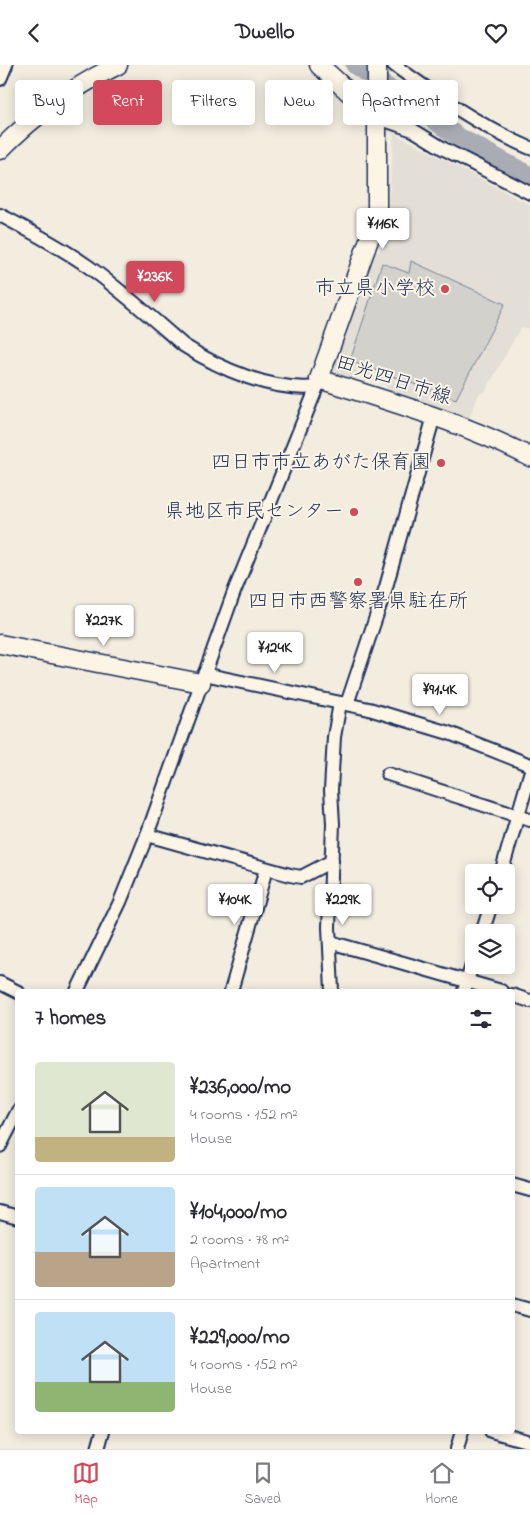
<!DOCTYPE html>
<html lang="en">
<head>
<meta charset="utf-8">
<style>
  body { margin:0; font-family:"Indie Flower","Klee One",sans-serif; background:#f7f7f7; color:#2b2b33; height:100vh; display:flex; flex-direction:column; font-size:19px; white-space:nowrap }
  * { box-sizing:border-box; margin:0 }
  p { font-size:16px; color:#7c7c81 }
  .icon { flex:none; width:28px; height:28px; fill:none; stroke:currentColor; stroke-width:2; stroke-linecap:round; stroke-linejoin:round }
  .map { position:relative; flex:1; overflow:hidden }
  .drawer { position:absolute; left:15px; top:924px; width:500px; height:445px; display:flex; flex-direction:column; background:#fff; border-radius:5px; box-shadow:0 2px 12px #0003 }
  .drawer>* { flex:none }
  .hud { position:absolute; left:15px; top:15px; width:500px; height:45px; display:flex; gap:10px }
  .buttons { position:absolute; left:465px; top:799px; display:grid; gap:10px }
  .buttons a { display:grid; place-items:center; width:50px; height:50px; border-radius:5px; background:#fff; box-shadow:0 2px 12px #0003; font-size:25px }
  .price { position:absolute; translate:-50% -42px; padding:0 11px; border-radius:5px; background:#fff; color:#222; font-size:16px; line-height:32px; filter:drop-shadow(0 1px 2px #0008) }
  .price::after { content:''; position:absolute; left:50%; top:30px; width:15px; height:11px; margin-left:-8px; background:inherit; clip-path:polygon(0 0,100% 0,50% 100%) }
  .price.active { background:#d1495b; color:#fff }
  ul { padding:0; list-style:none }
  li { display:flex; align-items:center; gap:15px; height:125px; padding:0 20px }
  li+li { border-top:1px solid #e1e1e2 }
  li span { display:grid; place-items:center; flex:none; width:140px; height:100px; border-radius:5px; color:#555 }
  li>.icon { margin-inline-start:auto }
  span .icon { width:60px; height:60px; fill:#fffc; stroke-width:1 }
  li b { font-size:21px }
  h2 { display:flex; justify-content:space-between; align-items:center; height:60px; padding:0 20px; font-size:21px }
  .pill { padding:0 18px; border-radius:5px; background:#fff; box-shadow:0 2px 12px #0003; font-size:18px; line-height:45px }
  .pill.active { background:#d1495b; color:#fff }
  header { display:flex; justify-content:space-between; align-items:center; height:65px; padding:0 20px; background:#fff; font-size:22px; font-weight:700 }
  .menu { display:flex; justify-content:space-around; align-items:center; height:70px; border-top:1px solid #e1e1e2; background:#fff; font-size:14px; color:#7c7c81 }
  .menu a { display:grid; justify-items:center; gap:2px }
  .menu .active { color:#d1495b }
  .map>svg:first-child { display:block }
  .built { fill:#e3dfd6 }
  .green { fill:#d3d1cc; stroke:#778095 }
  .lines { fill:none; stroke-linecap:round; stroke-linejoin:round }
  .river { stroke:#a9acb3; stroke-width:19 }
  .street-casing { stroke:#1b2f5e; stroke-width:16 }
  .secondary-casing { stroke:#1b2f5e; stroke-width:21 }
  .street { stroke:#fcf5e5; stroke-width:12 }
  .secondary { stroke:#fcf5e5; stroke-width:18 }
  .poi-dot { fill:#d1495b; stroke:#fcf5e5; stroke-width:2 }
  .labels { text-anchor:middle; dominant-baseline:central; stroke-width:4; stroke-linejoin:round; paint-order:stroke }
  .poi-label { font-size:20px; fill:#1b2f5e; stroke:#fcf5e5; text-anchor:end }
  .street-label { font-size:20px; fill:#1b2f5e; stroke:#fcf5e5 }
</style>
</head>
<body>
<header><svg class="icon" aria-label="back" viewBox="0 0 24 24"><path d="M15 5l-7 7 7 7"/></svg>Dwello<svg class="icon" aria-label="heart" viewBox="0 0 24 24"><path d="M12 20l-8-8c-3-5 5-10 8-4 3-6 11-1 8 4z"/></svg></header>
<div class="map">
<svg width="530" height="1384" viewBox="0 0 530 1384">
  <rect width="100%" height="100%" fill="#f3ede0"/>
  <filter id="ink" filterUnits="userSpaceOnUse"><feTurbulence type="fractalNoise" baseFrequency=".02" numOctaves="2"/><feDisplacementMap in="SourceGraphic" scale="10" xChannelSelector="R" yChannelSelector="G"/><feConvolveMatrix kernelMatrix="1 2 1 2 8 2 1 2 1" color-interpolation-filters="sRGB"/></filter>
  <g filter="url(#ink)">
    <polygon class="built" points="394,68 530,140 530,264 521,262 485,327 479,329 469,353 388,327 386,320 361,311 352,315 332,307 373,185 379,187 387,154"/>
    <polygon class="green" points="411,196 505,239 456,334 350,296 382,198 409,208"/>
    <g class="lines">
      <polyline class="river" points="355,0 457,71 530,111"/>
      <defs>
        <g id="street">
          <path d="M394,0C437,31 481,62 530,83"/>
          <polyline points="0,14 6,0"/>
          <polyline points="376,52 413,65 444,84 530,128"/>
          <path d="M0,150C30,166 61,182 89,202C122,226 152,253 183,280C220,304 272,327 317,322"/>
          <polyline points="204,609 369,644 449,668 530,700"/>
          <polyline points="347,639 386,522 434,351"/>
          <polyline points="388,709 530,755"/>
          <polyline points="147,770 290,810 301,812 332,796"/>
          <polyline points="501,808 530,709"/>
          <polyline points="482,868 491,840"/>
          <polyline points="330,877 501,926"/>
          <polyline points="0,918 18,927"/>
          <polyline points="77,926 120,837 147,770 234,527 317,322 319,314"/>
          <polyline points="231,926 266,804"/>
          <polyline points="332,926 329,862 333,759 331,725 334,672 340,638"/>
          <polyline points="464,926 474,894"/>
          <polyline points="512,930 530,936"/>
          <polyline points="0,1081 18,1046"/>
          <polyline points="512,1120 530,1125"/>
          <polyline points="0,1147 18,1152"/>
          <polyline points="512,1240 530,1245"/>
          <polyline points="491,1366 530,1377"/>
          <polyline points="98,1384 103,1366"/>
          <polyline points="457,1384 462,1366"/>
        </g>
        <g id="secondary">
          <polyline points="319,0 376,52"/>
          <path d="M377,0V143L375,158L319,314C390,337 463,357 530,392"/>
          <path d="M0,85C35,49 73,22 118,0"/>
          <polyline points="0,579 201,618"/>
        </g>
      </defs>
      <use href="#street" class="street-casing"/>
      <use href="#secondary" class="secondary-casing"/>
      <use href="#street" class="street"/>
      <use href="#secondary" class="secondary"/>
    </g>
  </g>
  <g class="poi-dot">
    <circle cx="445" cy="224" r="5"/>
    <circle cx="441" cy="398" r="5"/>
    <circle cx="354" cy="447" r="5"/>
    <circle cx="358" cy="517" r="5"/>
  </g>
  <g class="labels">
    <g class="poi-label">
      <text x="435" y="224">市立県小学校</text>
      <text x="431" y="398">四日市市立あがた保育園</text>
      <text x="344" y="447">県地区市民センター</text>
      <text x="358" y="537" text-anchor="middle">四日市西警察署県駐在所</text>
    </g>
    <g class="street-label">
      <text transform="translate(393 316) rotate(18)">田光四日市線</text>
    </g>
  </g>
</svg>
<div class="buttons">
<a><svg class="icon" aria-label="locate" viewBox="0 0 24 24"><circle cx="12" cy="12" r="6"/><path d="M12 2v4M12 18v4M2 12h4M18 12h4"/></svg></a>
<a><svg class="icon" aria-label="layers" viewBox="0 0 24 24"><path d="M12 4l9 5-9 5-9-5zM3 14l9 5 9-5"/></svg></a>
</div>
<b class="price" style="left:383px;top:185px">¥116K</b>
<b class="price active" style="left:155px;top:238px">¥236K</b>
<b class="price" style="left:104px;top:582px">¥227K</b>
<b class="price" style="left:275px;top:609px">¥124K</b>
<b class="price" style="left:440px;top:651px">¥91.4K</b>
<b class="price" style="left:235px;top:861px">¥104K</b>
<b class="price" style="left:343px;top:861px">¥229K</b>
<div class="hud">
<a class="pill">Buy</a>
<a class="pill active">Rent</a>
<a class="pill">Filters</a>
<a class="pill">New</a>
<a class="pill">Apartment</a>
</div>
<section class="drawer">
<h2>7 homes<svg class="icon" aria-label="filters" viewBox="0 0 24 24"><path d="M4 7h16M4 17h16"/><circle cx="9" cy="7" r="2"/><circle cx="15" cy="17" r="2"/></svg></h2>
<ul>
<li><span style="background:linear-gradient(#dfe7d0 75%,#c2b280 0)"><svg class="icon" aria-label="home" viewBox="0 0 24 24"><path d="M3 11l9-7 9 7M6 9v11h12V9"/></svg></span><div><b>¥236,000/mo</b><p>4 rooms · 152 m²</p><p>House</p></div></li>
<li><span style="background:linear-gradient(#bfe0f5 65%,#b9a48a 0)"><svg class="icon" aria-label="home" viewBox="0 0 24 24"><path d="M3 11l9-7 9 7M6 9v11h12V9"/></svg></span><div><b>¥104,000/mo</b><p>2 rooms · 78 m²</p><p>Apartment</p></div></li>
<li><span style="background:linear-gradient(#bfe0f5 70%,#8fb573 0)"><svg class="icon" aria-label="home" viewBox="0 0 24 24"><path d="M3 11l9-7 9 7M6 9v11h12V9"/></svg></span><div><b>¥229,000/mo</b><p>4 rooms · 152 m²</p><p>House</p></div></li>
</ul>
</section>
</div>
<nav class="menu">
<a class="active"><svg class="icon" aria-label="map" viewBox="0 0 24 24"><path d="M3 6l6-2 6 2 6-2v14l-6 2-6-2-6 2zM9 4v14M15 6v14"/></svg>Map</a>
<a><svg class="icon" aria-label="saved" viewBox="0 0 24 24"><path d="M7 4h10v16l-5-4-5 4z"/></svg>Saved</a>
<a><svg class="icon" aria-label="home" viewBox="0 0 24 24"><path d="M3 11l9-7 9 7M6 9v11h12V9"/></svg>Home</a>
</nav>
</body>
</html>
